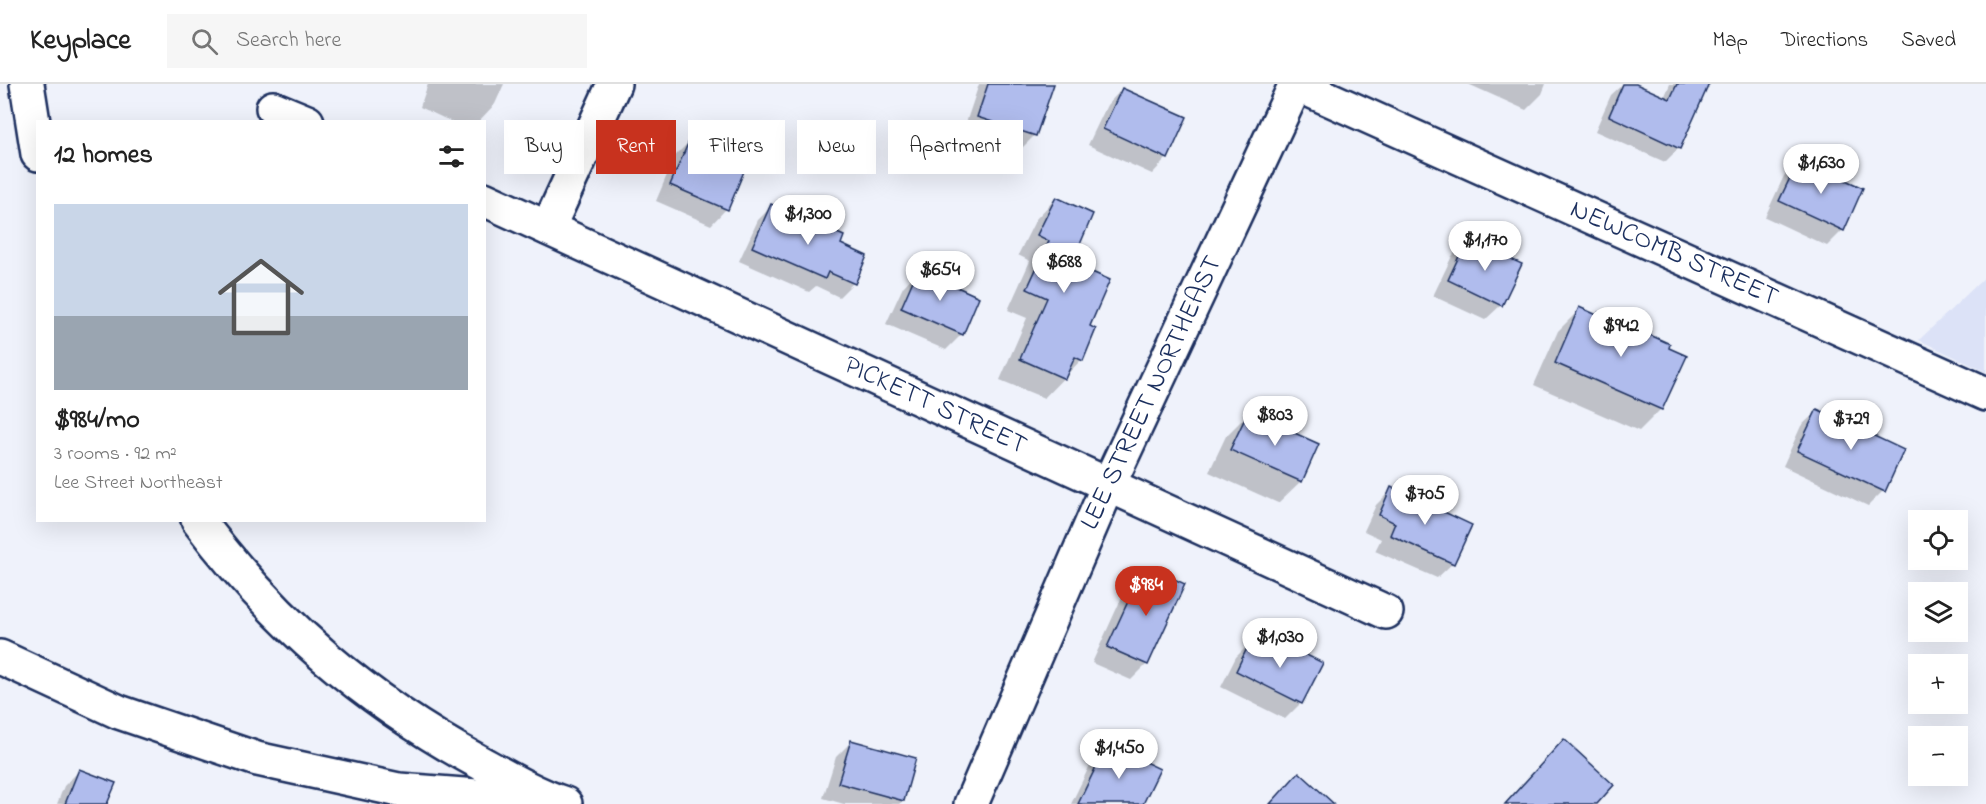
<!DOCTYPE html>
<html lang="en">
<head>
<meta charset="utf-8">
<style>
  body { margin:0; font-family:"Indie Flower",sans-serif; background:#f6f6f6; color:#222; height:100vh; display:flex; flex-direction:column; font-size:22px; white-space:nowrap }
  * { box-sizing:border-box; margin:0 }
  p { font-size:20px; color:#767676 }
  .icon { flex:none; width:33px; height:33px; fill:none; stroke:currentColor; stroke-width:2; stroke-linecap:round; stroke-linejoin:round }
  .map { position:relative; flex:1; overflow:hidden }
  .side { position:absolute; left:36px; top:36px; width:450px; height:402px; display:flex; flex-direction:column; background:#fff; border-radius:0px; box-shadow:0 6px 24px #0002 }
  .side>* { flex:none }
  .banner { position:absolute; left:504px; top:36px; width:570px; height:54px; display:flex; gap:12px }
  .tools { position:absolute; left:1908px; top:426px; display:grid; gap:12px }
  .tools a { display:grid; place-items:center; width:60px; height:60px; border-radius:0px; background:#fff; box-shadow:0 6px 24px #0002; font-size:30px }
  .price { position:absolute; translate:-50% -51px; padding:0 14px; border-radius:21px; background:#fff; color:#222; font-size:20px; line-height:39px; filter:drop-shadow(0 2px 3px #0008) }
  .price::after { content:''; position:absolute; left:50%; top:36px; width:18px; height:14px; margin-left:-9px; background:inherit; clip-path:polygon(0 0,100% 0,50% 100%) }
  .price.current { background:#c8321e; color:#fff }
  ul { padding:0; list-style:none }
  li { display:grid; align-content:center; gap:12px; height:318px; padding:0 18px }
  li+li { border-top:2px solid #e0e0e0 }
  li span { display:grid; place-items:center; height:186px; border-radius:0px; color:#555 }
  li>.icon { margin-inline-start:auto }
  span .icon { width:108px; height:108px; fill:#fffc; stroke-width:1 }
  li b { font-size:26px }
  h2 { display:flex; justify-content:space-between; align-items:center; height:72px; padding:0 18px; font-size:26px }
  .chip { padding:0 21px; border-radius:0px; background:#fff; box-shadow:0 6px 24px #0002; font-size:21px; line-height:54px }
  .chip.current { background:#c8321e; color:#fff }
  header { display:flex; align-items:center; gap:36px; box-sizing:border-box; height:84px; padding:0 30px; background:#fff; border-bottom:2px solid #e0e0e0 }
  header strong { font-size:28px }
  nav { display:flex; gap:33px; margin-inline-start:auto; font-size:21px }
  .search { width:420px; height:54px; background:#f6f6f6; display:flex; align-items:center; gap:15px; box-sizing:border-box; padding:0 21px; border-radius:0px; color:#767676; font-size:22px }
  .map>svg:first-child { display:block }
  .built { fill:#dce2f7 }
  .shadow { fill:#0003 }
  .building { fill:#b0bced; stroke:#1b2f5e; stroke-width:1.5 }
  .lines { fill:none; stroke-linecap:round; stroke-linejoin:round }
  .minor-casing { stroke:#1b2f5e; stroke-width:38 }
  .secondary-casing { stroke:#1b2f5e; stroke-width:38 }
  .minor { stroke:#fff; stroke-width:33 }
  .secondary { stroke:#fff; stroke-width:33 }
  .labels { text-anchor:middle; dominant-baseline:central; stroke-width:6; stroke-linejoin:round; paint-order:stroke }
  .street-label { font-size:27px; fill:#1b2f5e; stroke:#fff }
</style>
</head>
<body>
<header>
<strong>Keyplace</strong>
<div class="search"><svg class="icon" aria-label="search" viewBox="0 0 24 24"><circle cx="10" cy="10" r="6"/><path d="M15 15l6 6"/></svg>Search here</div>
<nav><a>Map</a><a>Directions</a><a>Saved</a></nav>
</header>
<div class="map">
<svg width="1986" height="720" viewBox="0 0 1986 720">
  <rect width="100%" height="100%" fill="#eff2fb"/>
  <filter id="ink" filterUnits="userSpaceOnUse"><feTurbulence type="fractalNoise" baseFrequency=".0167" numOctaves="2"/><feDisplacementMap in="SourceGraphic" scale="12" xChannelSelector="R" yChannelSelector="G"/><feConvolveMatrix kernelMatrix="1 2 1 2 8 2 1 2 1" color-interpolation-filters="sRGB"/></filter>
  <g filter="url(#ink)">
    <polygon class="built" points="1986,192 1986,288 1919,256"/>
    <g class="shadow">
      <polygon points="428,0 504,0 495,20 478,38 452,38 420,23"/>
      <polygon points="979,0 1052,0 1035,51 1019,67 963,48"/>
      <polygon points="1468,0 1546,0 1542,10 1526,26"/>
      <polygon points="1623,0 1632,0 1664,14 1670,0 1708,0 1679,64 1665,78 1595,47 1611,11"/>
      <polygon points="1122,5 1167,74 1152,90 1088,61 1107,21"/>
      <polygon points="691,56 726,125 711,141 656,117 675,72"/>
      <polygon points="1799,77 1843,146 1827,162 1765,133 1784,92"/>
      <polygon points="1056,114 1088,243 1081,276 1044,314 1000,296 1027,234 1008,226 1030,177 1018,171 1036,135"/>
      <polygon points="772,122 839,161 853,199 839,213 816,202 809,208 739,177 758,136"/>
      <polygon points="1467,157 1501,221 1485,236 1433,212 1452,172"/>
      <polygon points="918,187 962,250 946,266 886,240 903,203"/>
      <polygon points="1580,225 1661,325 1639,347 1534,301 1558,247"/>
      <polygon points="1817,327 1883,407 1868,422 1783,382 1801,342"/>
      <polygon points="1248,330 1301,397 1278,419 1209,388 1226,352"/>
      <polygon points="1392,405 1453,479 1437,494 1375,467 1381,455 1364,447 1376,421"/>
      <polygon points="1155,488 1147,580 1131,596 1092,579 1121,515 1137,499 1142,501"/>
      <polygon points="1272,556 1301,619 1285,635 1221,603 1236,573 1251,558 1264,564"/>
      <polygon points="852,657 914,675 903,717 899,720 844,720 823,714 836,673"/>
      <polygon points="1564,657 1595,720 1504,720 1537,684"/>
      <polygon points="1107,662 1141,720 1071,720 1092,677"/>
      <polygon points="79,687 106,720 57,720 64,702"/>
    </g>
    <g class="building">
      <polygon points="988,0 1054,0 1036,52 977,33"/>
      <polygon points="1623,0 1636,0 1670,15 1677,0 1709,0 1680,65 1609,32"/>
      <polygon points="1122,4 1187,33 1168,75 1103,45"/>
      <polygon points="690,55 747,80 728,126 670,101"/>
      <polygon points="1799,75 1863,104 1844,147 1779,117"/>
      <polygon points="1056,113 1093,130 1072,179 1110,196 1090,242 1096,245 1083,277 1075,273 1065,295 1020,275 1047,214 1027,205 1049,157 1037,151"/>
      <polygon points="771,120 844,152 841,160 867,172 855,200 828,188 825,195 752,163"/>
      <polygon points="1467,155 1522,180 1502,222 1448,196"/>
      <polygon points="918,185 979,213 963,251 901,224"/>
      <polygon points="1579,223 1597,231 1599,228 1670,260 1669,264 1687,272 1662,326 1555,279"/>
      <polygon points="1817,325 1904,366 1885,408 1797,367"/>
      <polygon points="1248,328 1319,360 1302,398 1230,366"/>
      <polygon points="1391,403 1472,441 1454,480 1390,451 1395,439 1379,431"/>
      <polygon points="1155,486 1185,500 1148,581 1107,563 1137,498 1147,502"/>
      <polygon points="1272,554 1323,579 1302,620 1236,587 1251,556 1267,564"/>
      <polygon points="1564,655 1614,701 1597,720 1505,720"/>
      <polygon points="851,656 916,674 904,717 838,699"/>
      <polygon points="1107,660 1160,685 1143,720 1078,720"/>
      <polygon points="79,685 116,699 107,720 65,720"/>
      <polygon points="1299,688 1334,720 1270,720"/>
    </g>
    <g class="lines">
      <defs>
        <g id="minor">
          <polyline points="1296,0 1986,310"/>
          <polyline points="273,24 307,38"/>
          <polyline points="484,115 1386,528"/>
          <polyline points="548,144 614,0"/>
          <polyline points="0,573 119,628 257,675 399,706 557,718"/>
          <polyline points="971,720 1108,402 1296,0"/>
        </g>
        <g id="secondary">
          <polyline points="27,0 38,70"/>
          <path d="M198,436C275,539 366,617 479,678C506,693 535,710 565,720"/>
        </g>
      </defs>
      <use href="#minor" class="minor-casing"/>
      <use href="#secondary" class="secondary-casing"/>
      <use href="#minor" class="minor"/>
      <use href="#secondary" class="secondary"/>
    </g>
  </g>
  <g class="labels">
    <g class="street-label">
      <text transform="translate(1674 170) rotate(24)">NEWCOMB STREET</text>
      <text transform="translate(1152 309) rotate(-65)">LEE STREET NORTHEAST</text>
      <text transform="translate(935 322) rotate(25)">PICKETT STREET</text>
    </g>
  </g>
</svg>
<div class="tools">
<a><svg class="icon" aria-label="locate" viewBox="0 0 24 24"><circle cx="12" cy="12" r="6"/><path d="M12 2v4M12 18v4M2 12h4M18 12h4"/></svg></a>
<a><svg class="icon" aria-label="layers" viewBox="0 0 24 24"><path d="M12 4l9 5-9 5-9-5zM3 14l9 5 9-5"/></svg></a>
<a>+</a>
<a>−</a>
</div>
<b class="price" style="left:1821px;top:111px">$1,630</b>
<b class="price" style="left:808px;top:162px">$1,300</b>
<b class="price" style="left:1485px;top:188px">$1,170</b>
<b class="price" style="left:1064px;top:210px">$688</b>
<b class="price" style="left:940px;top:218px">$654</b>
<b class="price" style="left:1621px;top:274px">$942</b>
<b class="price" style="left:1275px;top:363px">$803</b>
<b class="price" style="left:1851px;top:367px">$729</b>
<b class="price" style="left:1425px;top:442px">$705</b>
<b class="price current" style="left:1146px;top:533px">$984</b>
<b class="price" style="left:1280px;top:585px">$1,030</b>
<b class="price" style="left:1119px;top:696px">$1,450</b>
<div class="banner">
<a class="chip">Buy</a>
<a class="chip current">Rent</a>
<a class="chip">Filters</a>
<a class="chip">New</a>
<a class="chip">Apartment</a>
</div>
<section class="side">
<h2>12 homes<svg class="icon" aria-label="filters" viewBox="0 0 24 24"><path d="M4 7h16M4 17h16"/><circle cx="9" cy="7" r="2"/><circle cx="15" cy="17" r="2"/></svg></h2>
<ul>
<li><span style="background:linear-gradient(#c9d6e8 60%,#9aa5b1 0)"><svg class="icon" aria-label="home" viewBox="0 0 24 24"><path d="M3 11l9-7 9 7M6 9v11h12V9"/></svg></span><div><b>$984/mo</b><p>3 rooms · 92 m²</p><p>Lee Street Northeast</p></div></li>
</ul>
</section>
</div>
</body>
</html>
